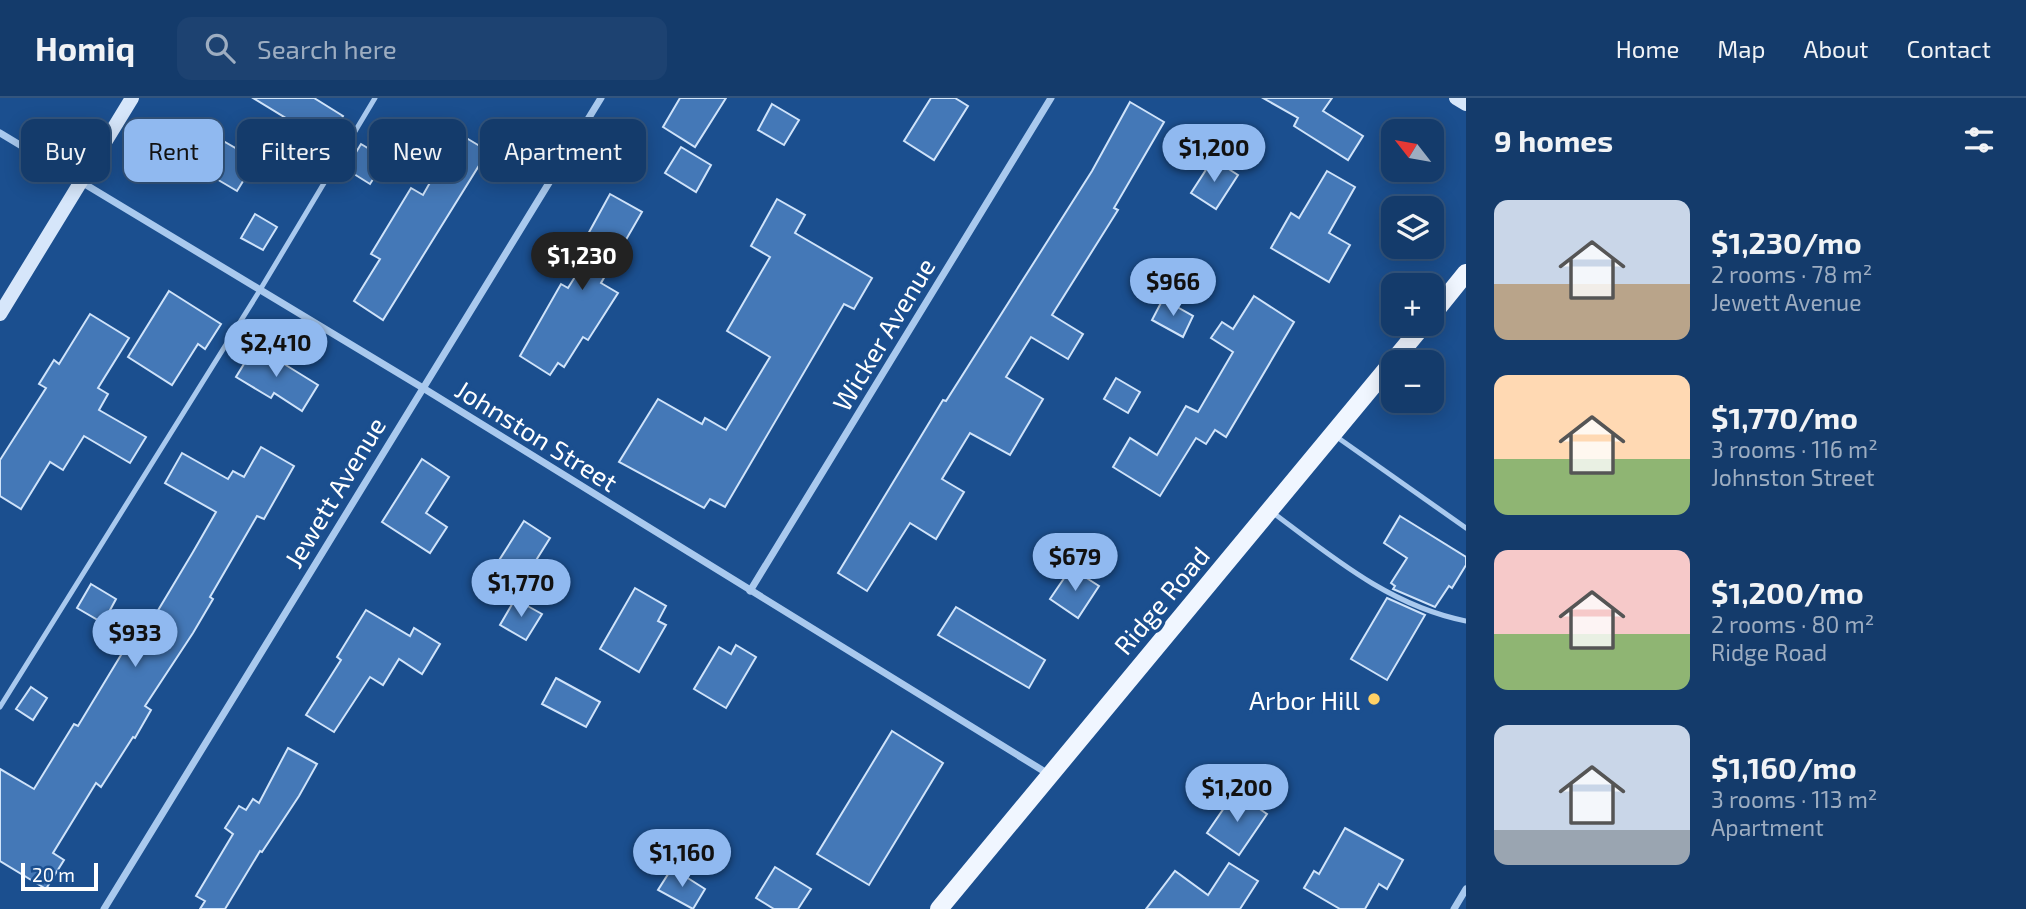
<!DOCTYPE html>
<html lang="en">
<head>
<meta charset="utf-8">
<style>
  body { margin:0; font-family:"Exo 2",sans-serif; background:#1d4271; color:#f1f3f6; height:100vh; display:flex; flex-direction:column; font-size:26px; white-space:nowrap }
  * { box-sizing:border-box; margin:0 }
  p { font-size:23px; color:#9dadc1 }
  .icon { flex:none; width:38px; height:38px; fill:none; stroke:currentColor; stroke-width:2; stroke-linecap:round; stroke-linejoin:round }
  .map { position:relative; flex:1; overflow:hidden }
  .details { display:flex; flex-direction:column; background:#143b6b; width:560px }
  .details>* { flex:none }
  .hud { position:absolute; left:21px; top:21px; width:665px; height:63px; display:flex; gap:14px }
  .needle { width:46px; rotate:301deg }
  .controls { position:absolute; left:1381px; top:21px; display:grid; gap:14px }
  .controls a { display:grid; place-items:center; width:63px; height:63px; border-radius:14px; background:#143b6b; box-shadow:0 4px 18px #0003,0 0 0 2px #33557e; font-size:35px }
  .scale { position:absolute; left:21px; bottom:18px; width:77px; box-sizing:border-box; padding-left:7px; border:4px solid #fff; border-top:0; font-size:19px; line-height:24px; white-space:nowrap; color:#fff; -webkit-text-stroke:5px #1b4f8f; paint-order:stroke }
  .price { position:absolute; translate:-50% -60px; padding:0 16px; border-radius:24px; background:#90b9f0; color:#111; font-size:23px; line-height:46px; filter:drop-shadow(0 2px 4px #0008) }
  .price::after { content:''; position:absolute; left:50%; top:42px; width:21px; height:16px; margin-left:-10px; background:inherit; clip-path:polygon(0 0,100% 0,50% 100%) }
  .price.selected { background:#222; color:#fff }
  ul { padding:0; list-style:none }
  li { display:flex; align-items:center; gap:21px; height:175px; padding:0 28px }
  li span { display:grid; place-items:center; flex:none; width:196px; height:140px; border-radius:14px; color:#555 }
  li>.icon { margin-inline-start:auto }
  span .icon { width:84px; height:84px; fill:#fffc; stroke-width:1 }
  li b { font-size:30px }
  h2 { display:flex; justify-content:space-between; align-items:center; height:84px; padding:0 28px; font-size:30px }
  .pill { padding:0 24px; border-radius:14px; background:#143b6b; box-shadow:0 4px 18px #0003,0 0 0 2px #33557e; font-size:24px; line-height:63px }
  .pill.selected { background:#90b9f0; color:#111 }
  header { display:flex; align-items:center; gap:42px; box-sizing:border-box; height:98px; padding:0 35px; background:#143b6b; border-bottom:2px solid #33557e }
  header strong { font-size:33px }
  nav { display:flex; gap:38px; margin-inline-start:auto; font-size:24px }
  .search { width:490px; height:63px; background:#1d4271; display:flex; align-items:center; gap:18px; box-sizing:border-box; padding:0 24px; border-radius:14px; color:#9dadc1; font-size:26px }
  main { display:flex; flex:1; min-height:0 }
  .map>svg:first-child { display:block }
  .building { fill:#4478b7; stroke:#cfe3fa; stroke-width:2 }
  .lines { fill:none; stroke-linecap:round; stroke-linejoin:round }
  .lane { stroke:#a9c9ee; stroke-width:5 }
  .street { stroke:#a9c9ee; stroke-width:7 }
  .secondary { stroke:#d6e6fa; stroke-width:14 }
  .primary { stroke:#f0f6ff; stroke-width:18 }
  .poi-dot { fill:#ffd166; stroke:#1b4f8f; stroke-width:2.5 }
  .labels { text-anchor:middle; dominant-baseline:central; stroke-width:7; stroke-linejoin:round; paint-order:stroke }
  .street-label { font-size:26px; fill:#fff; stroke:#1b4f8f }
  .poi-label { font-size:26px; fill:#fff; stroke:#1b4f8f; text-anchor:end }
</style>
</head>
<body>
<header>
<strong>Homiq</strong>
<div class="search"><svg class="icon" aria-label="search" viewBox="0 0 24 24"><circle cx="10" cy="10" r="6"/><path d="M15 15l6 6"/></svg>Search here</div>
<nav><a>Home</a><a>Map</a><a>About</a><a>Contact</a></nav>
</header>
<main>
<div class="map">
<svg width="1466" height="811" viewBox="0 0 1466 811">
  <rect width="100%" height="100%" fill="#1b4f8f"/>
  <g class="building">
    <polygon points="253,0 314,0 343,18 327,45"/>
    <polygon points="680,0 726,0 695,49 663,29"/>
    <polygon points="931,0 955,0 968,8 934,62 904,43"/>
    <polygon points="1263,0 1332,0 1323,13 1363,38 1348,62 1294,28 1298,20"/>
    <polygon points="1130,4 1164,24 1114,110 1118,112 1052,217 1083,236 1068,261 1031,239 1006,279 1043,301 1010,357 970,335 942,381 964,394 936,441 910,425 867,493 838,475 943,302 946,303 1092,73"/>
    <polygon points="772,6 799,22 784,47 758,32"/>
    <polygon points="199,29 256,62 237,93 181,60"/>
    <polygon points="458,35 488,53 383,222 354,203 380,161 371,156 411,90 423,97"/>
    <polygon points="361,46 386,61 370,86 346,71"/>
    <polygon points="681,49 711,67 696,94 665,75"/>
    <polygon points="1213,61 1238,77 1216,111 1191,95"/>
    <polygon points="1327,73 1355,89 1329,135 1350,147 1329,184 1271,150 1291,115 1299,120"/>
    <polygon points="610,96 642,114 601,185 618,195 588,242 583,239 564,269 558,265 550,277 520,258 561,186 568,190 597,144 587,138"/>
    <polygon points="777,101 805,117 795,135 872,180 854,211 844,206 725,409 710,401 704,410 619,364 658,301 702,326 705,320 726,332 770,259 727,233 770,159 751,148"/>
    <polygon points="255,116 277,129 263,152 241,140"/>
    <polygon points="169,193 221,226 205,251 198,246 172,287 128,259"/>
    <polygon points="1254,198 1294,224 1226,339 1215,332 1206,346 1196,340 1160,398 1113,369 1130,340 1157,357 1186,308 1198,314 1233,254 1211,240 1222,224 1233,231"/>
    <polygon points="1163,201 1193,218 1183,239 1152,222"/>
    <polygon points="90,216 129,240 98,290 108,296 99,312 146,339 130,365 84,338 63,372 50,364 21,411 0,398 0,362 46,290 39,286 54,262 59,266"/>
    <polygon points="255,248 318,287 302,313 274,295 271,300 236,279"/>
    <polygon points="1116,280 1140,294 1128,315 1104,301"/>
    <polygon points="261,349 294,368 264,421 257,418 210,499 213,501 193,535 145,608 151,612 135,640 133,639 101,689 96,685 53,755 64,762 46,791 0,763 0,671 34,691 74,626 78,628 138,529 145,534 193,454 216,414 165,385 182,355 228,381 233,373 244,379"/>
    <polygon points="422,361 449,379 426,415 447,429 430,455 382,424"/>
    <polygon points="1400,418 1466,459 1466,467 1452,490 1449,488 1435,509 1393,491 1395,488 1391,485 1407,460 1384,445"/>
    <polygon points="524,423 550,440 525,480 498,464"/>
    <polygon points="1071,470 1099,488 1078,520 1050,501"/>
    <polygon points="91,486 116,501 103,525 77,510"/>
    <polygon points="635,490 666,508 658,523 666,527 639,574 600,551"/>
    <polygon points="1387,500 1425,517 1387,582 1351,561"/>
    <polygon points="515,501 542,516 526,542 500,527"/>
    <polygon points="956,509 1045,562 1029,590 938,537"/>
    <polygon points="366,512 410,538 414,530 440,546 422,576 399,561 383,587 370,579 334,634 306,617 341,562 337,559"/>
    <polygon points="736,547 756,559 726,610 694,591 719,549 731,556"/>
    <polygon points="556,580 600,604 586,629 542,606"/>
    <polygon points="31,589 47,600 33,622 16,611"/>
    <polygon points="892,633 943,665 869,787 817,756"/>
    <polygon points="288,650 317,666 299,698 262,754 260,753 225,811 200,811 205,803 196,798 233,736 225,730 239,708 246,712 253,701 259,705"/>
    <polygon points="1235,694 1267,716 1239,757 1207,735"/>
    <polygon points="1345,730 1403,762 1387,791 1379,786 1365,811 1340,811 1304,790 1314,773 1319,776"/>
    <polygon points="1229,765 1258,783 1240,811 1146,811 1175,773 1208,797"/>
    <polygon points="775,769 811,791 798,811 774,811 756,800"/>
    <polygon points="672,770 705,791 693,811 658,792"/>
  </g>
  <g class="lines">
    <g class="lane">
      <polyline points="1334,337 1466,430"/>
      <path d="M1272,414C1332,459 1390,508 1466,523"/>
      <polyline points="0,609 260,192 375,0"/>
    </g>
    <g class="street">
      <polyline points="0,35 423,290 1050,677"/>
      <polyline points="750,493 1051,0"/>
      <polyline points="104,811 601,0"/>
      <polyline points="1454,811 1466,791"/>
    </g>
    <g class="secondary">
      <polyline points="1456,0 1466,6"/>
      <polyline points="0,216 132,0"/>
    </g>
    <g class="primary">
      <polyline points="1432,217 1466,175"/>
      <polyline points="939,811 1424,226"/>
    </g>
  </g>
  <circle class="poi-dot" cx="1374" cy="601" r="7"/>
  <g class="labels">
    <g class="street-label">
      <text transform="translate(883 236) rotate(-59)">Wicker Avenue</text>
      <text transform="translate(537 337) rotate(32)">Johnston Street</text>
      <text transform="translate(334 394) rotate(-59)">Jewett Avenue</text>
      <text transform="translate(1161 502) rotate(-50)">Ridge Road</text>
    </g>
    <g class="poi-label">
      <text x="1360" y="601">Arbor Hill</text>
    </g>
  </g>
</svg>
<div class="controls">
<a><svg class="needle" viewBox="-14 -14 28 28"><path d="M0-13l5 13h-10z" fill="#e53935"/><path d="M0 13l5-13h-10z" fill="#9dadc1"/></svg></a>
<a><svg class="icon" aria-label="layers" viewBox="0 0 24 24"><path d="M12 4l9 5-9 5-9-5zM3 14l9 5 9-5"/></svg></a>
<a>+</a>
<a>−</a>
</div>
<div class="scale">20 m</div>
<b class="price" style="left:1214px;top:86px">$1,200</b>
<b class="price selected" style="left:582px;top:194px">$1,230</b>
<b class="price" style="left:1173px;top:220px">$966</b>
<b class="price" style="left:276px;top:281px">$2,410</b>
<b class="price" style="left:1075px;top:495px">$679</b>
<b class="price" style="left:521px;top:521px">$1,770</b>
<b class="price" style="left:135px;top:571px">$933</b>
<b class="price" style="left:1237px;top:726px">$1,200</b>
<b class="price" style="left:682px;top:791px">$1,160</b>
<div class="hud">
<a class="pill">Buy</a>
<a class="pill selected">Rent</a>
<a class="pill">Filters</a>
<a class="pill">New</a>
<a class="pill">Apartment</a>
</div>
</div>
<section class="details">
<h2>9 homes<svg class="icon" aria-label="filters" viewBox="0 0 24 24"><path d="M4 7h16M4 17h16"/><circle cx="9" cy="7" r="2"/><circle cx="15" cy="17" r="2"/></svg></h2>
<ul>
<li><span style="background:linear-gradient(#c9d6e8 60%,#b9a48a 0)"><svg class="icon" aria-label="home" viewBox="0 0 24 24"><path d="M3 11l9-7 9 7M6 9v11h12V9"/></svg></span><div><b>$1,230/mo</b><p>2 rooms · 78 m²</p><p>Jewett Avenue</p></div></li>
<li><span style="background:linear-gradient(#ffd9b3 60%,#8fb573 0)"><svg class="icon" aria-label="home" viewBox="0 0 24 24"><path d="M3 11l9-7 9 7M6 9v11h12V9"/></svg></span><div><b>$1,770/mo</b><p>3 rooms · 116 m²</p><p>Johnston Street</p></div></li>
<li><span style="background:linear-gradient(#f6c9c9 60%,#8fb573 0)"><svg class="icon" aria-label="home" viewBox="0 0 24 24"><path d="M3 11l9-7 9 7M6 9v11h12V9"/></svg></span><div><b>$1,200/mo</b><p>2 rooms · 80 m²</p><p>Ridge Road</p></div></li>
<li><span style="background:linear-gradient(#c9d6e8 75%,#9aa5b1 0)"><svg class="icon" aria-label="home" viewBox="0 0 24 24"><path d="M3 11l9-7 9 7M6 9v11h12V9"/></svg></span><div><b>$1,160/mo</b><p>3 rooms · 113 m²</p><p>Apartment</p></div></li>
</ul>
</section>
</main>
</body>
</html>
